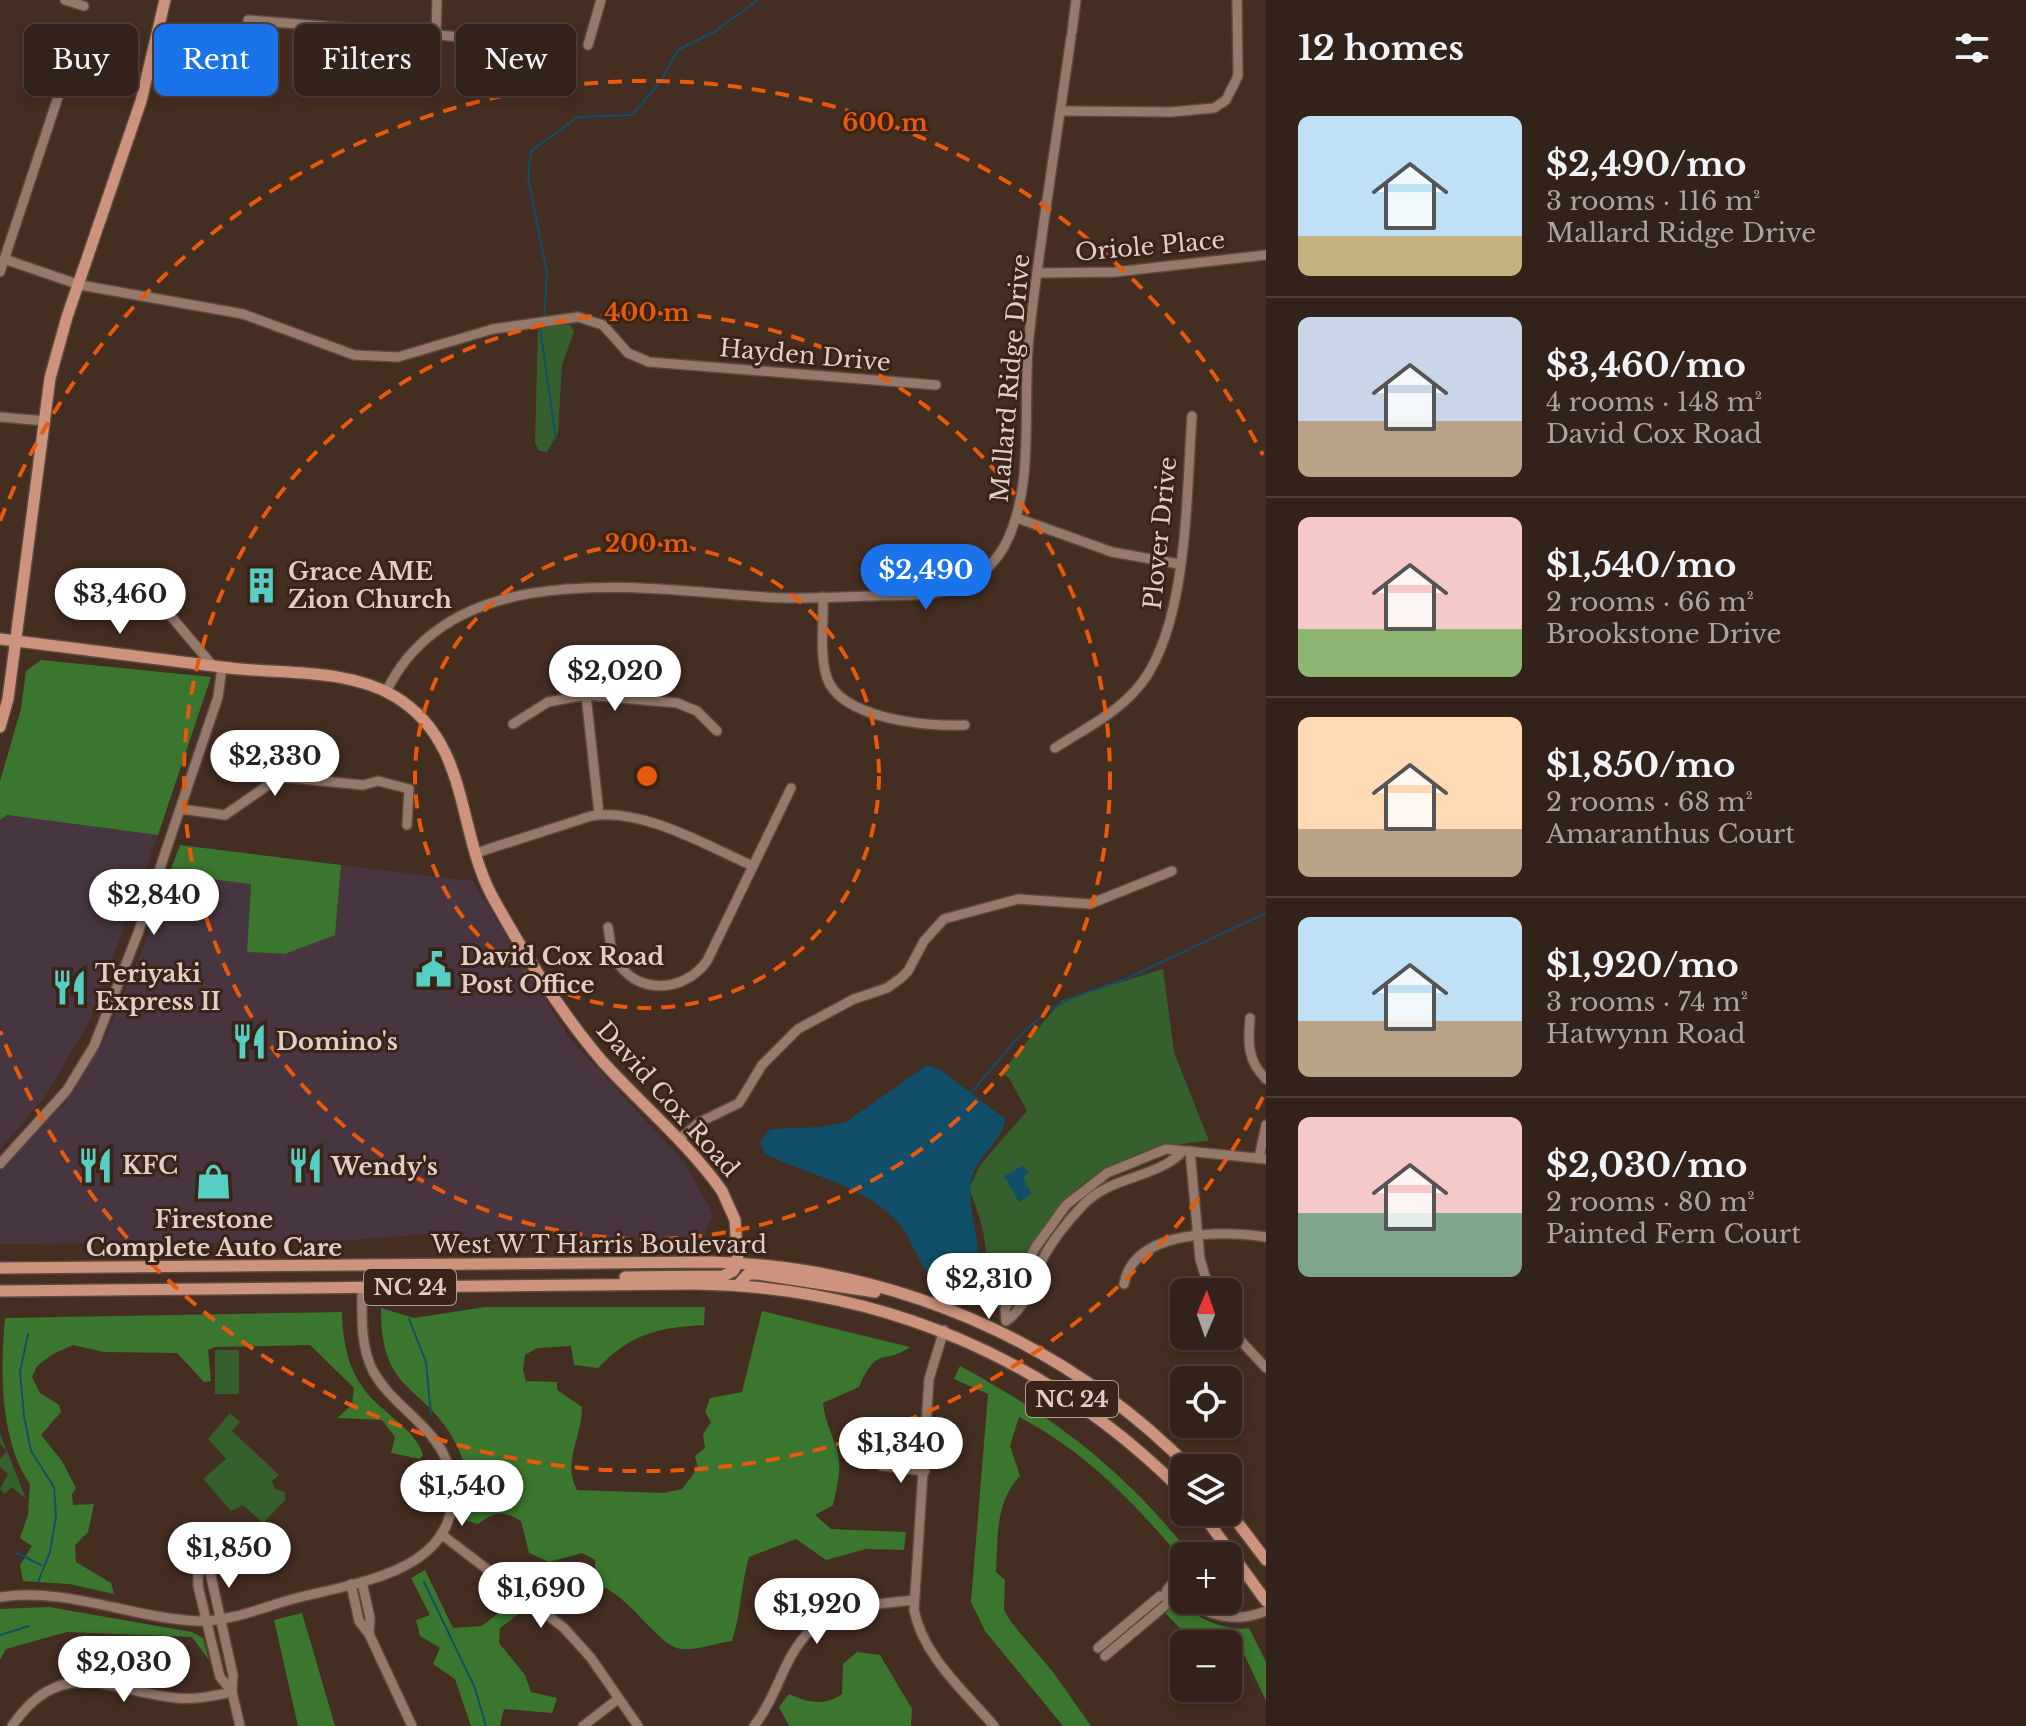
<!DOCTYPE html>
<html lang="en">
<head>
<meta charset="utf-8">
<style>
  body { margin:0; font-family:"Libre Baskerville",serif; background:#3e2f26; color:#f1f3f6; height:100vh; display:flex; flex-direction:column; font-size:30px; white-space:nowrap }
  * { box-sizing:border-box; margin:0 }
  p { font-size:26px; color:#a9a4a2 }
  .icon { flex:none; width:44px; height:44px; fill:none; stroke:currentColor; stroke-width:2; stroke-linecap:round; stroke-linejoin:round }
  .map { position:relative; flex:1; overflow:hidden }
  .drawer { display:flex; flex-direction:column; background:#332219; width:760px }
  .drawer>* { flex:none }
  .banner { position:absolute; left:24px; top:24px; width:760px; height:72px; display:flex; gap:16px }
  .needle { width:52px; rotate:2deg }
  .controls { position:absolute; left:1170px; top:1278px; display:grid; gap:16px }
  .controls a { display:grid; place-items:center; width:72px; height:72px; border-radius:12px; background:#332219; box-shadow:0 4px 12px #0003,0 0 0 2px #4e3f38; font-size:40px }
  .price { position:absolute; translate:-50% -68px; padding:0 18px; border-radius:28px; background:#fff; color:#222; font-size:26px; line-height:52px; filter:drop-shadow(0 2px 4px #0008) }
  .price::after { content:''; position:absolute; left:50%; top:48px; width:24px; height:18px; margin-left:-12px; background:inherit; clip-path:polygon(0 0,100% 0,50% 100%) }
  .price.on { background:#1a73e8; color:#fff }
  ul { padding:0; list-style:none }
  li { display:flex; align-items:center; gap:24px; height:200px; padding:0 32px }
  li+li { border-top:2px solid #4e3f38 }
  li span { display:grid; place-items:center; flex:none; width:224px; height:160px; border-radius:12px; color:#555 }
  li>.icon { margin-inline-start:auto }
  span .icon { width:96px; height:96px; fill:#fffc; stroke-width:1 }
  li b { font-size:34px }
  h2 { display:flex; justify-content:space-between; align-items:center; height:96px; padding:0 32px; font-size:34px }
  .tag { padding:0 28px; border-radius:12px; background:#332219; box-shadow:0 4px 12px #0003,0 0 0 2px #4e3f38; font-size:28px; line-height:72px }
  .tag.on { background:#1a73e8; color:#fff }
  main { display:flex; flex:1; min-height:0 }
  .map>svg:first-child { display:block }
  .commercial { fill:#47353f }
  .green { fill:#355f2c }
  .forest { fill:#3a762d }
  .water { fill:#104e69 }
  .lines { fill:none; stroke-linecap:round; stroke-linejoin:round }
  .stream { stroke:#104e69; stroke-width:2 }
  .minor-casing { stroke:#5d493e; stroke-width:12 }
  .major-casing { stroke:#5d493e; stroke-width:14 }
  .minor { stroke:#957a6c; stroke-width:9 }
  .major { stroke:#cd937e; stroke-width:11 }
  .ring { fill:none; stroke:#e8590c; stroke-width:4; stroke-dasharray:14 10 }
  .labels { text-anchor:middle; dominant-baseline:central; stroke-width:6; stroke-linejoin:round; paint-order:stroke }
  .shield { fill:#3a2417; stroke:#ae9c93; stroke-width:2 }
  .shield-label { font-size:22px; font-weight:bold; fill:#dfcfc8 }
  .street-label { font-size:24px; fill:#dfcfc8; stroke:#3a2417 }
  .poi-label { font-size:24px; font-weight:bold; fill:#dfcfc8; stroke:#3a2417; text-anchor:start }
  .centre { fill:#e8590c; stroke:#3a2417; stroke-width:4 }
  .ring-label { font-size:24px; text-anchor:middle; font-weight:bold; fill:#e8590c; stroke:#3a2417; stroke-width:6; stroke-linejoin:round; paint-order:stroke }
</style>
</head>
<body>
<main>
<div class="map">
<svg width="1266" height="1726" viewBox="0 0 1266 1726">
  <rect width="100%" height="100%" fill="#442d21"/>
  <g class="commercial">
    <polygon points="7,815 158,835 89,1022 47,1094 0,1150 0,820"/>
    <polygon points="341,865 473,881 568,1036 685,1163 713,1214 703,1239 456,1241 427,1234 328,1242 0,1244 0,1172 59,1106 62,1108 102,1044 144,946 169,874 251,884 247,951 335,934"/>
  </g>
  <g class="green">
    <polygon points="556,325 570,325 574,332 562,365 558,433 547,452 539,451 535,443 538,329"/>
    <path d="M1163,969L1174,1052L1209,1141C1090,1149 1046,1206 1000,1308L970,1296C973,1292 981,1286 983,1281C993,1255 979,1212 969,1189L980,1165L1027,1111L1009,1078L1001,1073L1062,1000Z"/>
    <rect x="215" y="1350" width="24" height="44"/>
    <polygon points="230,1413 240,1422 232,1431 279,1475 272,1481 275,1489 285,1492 285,1500 263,1523 243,1505 231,1511 203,1479 226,1459 208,1439"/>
    <polygon points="0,1433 26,1499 12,1487 5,1494 0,1489 8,1474 0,1467 0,1459 7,1451 0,1444"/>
  </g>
  <g class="forest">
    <polygon points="41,660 211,677 158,835 7,815 0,820 0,781 21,709 26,671"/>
    <polygon points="180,845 341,865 335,935 285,954 247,952 251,884 169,874"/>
    <path d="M485,1307H705L704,1325C657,1328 632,1333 598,1368L574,1365L571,1346L537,1348L525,1355L523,1370L526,1381L557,1382V1390L582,1407C582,1438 562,1461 577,1490L664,1493L682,1489L698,1468L695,1456L705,1448L703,1434L711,1422L705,1412L710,1398L742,1392L762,1311L910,1347C883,1366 878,1344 859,1387L823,1403C825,1421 831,1431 836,1447C843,1466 837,1487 833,1505L815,1515L831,1529L906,1532L904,1550L866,1549L826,1560L796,1539L749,1557C741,1585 741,1613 732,1641C717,1643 695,1651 681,1649C656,1645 631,1595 596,1584L595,1560L582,1553L549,1562L529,1553L521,1521C503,1510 495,1511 478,1524L467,1521C466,1497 469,1470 458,1448C428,1383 380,1398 381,1308L414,1318Z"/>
    <path d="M342,1312C343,1351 351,1382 382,1408C397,1422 417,1435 423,1455L420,1459L391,1453L395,1437L382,1420L337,1418L352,1405L354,1388L310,1345L215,1347L208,1350L211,1381L204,1382L177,1353L104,1352L73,1345L53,1354L37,1366L32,1377L40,1393L59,1405L61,1412L41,1435L62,1461L76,1488L72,1494L73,1505L94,1504L88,1532L75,1545L76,1562L111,1583L114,1594L69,1584L23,1581L20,1565L32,1546L20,1538L28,1515L30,1484C0,1441 0,1371 5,1318Z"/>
    <path d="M960,1366C1056,1418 1124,1470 1192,1556H1184V1562C1137,1505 1085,1451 1019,1417L1010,1446L1020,1476C995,1502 998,1537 996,1572L1005,1580L1004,1610L1011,1622L1053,1672L1091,1726H1063L985,1631L971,1602L988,1394L954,1379Z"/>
    <polygon points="425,1570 453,1628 482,1626 513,1601 525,1609 500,1628 499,1643 525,1675 531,1692 557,1698 552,1713 504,1709 500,1726 471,1726 455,1679 433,1664 440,1648 420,1636 416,1620 430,1615 411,1578"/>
    <path d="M1176,1604C1199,1616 1222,1632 1249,1628L1266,1662V1701L1244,1654L1231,1639L1181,1629L1164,1612Z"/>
    <polygon points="49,1607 192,1632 203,1638 209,1660 192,1637 67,1632 6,1649 0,1660 0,1609"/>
    <polygon points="302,1613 335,1726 298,1726 274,1620"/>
    <path d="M857,1652L880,1655L912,1709L911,1726H789L779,1707L789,1694C808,1703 825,1706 842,1694L843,1664Z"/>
  </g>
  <g class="water">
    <path d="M927,1065L941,1070L1005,1119C1003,1142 974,1157 971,1183C966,1219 990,1253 970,1286C931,1309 919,1250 901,1226C868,1185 809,1176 765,1154L760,1142L770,1129L820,1127L846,1122Z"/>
    <polygon points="1022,1166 1029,1172 1023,1178 1032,1194 1019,1202 1004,1176"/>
  </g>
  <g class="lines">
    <g class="stream">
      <polyline points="544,316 547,274 528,177 531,151 578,117 632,115 660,82 678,50 714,32 758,0"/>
      <polyline points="540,328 556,439"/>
      <polyline points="972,1092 1021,1034 1049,1010 1069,999 1130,977 1266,913"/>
      <polyline points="409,1319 426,1362 431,1415"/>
      <polyline points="28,1334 20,1372 24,1416 31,1451 54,1487 56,1516 50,1552 38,1582"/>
      <polyline points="17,1553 41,1565"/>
      <polyline points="424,1582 475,1688 486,1726"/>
      <polyline points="0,1635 29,1626"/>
    </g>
    <defs>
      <g id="minor">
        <polyline points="65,0 84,6"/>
        <polyline points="248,20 474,38"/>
        <polyline points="1072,32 1076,0"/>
        <polyline points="436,34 437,0"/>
        <polyline points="588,45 601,0"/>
        <polyline points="1061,111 1171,112 1214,108 1226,100 1238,76 1237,0"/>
        <polyline points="4,259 80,285 243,314 354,355 398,357 493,329 578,317 603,325 628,353 649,362 936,385"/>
        <polyline points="0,272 62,85"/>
        <polyline points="1038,273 1115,272 1266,255"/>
        <polyline points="0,417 45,421"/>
        <polyline points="1017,518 1112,552 1179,564"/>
        <polyline points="142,582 213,666"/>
        <path d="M823,597C824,622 819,654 827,678C841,719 928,727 965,725"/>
        <path d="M386,692C452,555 642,589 764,597C798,600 833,597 867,596C922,595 974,600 1005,545C1036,486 1022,403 1029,337C1040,237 1057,137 1071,37"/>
        <polyline points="586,695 599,814"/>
        <polyline points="513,724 548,702 586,695 677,703 697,711 717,731"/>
        <path d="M1055,748C1081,731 1113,715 1134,692C1189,635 1186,493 1192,416"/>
        <polyline points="180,809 225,815 280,777 363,785 378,781 409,789 407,825"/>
        <path d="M476,853L591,816C642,807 707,846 753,866"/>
        <path d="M608,927C610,938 610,949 615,958C635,996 684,993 707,961L791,788"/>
        <path d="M1250,1018C1248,1042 1247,1061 1266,1079"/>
        <polyline points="678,1140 700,1122 739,1103 762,1065 798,1029 854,999 887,988 901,978 908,971 924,941 944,919 1018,899 1090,904 1172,871"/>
        <polyline points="1190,1151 1200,1259 1210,1292"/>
        <path d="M1182,1152C1157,1178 1111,1176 1084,1204C1070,1219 1056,1235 1046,1253C1032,1276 1029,1306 1006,1321L1005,1309L1035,1248L1066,1205L1107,1173L1166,1149L1266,1159"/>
        <polyline points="1259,1158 1266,1125"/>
        <polyline points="0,1164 67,1090 94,1046 138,933 218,697 222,667"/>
        <path d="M1124,1284C1134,1228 1225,1231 1266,1237"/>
        <polyline points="1228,1327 1266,1368"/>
        <path d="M944,1330L929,1379L914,1610C923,1656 964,1691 994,1726"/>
        <polyline points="881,1466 925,1471"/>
        <polyline points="441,1534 564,1628 591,1658 638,1726"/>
        <polyline points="215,1556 198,1574 198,1586 220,1677 232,1692"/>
        <polyline points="208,1563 233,1675 232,1692 240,1726"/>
        <polyline points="362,1582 370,1618 369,1634"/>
        <polyline points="351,1584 359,1621 369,1634 412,1726"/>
        <polyline points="1184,1584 1174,1581 1167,1590 1174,1599 1184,1595"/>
        <path d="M0,1597C69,1587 130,1618 198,1621C229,1622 264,1607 293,1599C357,1582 467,1572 451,1477C443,1428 395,1411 373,1371C360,1346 362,1315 362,1287"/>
        <path d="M1186,1600C1211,1617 1238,1623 1266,1611"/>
        <polyline points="1098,1648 1160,1596 1169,1596"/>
        <polyline points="1105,1656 1167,1604 1169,1596"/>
        <path d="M12,1726C61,1654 109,1691 176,1698C195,1700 213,1696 232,1692"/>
        <polyline points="583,1726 618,1699"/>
        <path d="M754,1726C768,1708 776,1687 786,1666C815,1605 853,1607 914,1600"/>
      </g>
      <g id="major">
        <path d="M0,639C74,648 148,658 222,667C277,675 344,667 394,696C470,741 456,828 492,896C524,954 560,1012 603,1062C642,1105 688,1143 722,1191L735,1220L738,1263"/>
        <polyline points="0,727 8,699 50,378 67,317 141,101 165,0"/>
        <path d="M0,1268L712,1262C892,1267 1064,1340 1190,1468"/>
        <polyline points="625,1277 723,1276 733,1271 738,1263"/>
        <polyline points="738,1285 748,1274 758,1274 875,1292"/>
        <path d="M0,1291L693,1284C882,1286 1051,1359 1184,1493"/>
        <polyline points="1228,1510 1266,1560"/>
        <polyline points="1201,1512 1266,1601"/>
      </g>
    </defs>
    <use href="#minor" class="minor-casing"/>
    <use href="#major" class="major-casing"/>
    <use href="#minor" class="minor"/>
    <use href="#major" class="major"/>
  </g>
  <g class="ring">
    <circle cx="647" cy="776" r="232"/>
    <circle cx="647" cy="776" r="463"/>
    <path d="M1263 1097A695 695 0 0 1 0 1031M0 521A695 695 0 0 1 1263 455"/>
  </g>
  <defs>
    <symbol id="building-bare" viewBox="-9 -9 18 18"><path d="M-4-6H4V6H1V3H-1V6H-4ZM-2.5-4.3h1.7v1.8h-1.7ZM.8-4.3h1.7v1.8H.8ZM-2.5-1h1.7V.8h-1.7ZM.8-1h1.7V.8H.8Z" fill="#56cec3" stroke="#3a2417" stroke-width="2.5" paint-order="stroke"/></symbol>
    <symbol id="civic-bare" viewBox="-9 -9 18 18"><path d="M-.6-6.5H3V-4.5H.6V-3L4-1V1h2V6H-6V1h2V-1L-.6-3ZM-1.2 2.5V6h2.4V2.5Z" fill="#56cec3" stroke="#3a2417" stroke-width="2.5" paint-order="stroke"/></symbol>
    <symbol id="restaurant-bare" viewBox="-9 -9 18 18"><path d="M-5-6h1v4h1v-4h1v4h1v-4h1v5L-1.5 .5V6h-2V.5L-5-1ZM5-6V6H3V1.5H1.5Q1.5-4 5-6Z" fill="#56cec3" stroke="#3a2417" stroke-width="2.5" paint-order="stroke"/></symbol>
    <symbol id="shop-bare" viewBox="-9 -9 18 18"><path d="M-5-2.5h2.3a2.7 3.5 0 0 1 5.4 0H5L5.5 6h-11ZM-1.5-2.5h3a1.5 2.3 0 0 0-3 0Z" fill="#56cec3" stroke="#3a2417" stroke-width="2.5" paint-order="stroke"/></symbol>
  </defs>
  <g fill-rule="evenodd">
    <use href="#building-bare" x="236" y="560" width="51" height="51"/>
    <use href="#civic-bare" x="408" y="944" width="51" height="51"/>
    <use href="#restaurant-bare" x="44" y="962" width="51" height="51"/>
    <use href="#restaurant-bare" x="224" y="1016" width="51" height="51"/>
    <use href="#restaurant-bare" x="70" y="1140" width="51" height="51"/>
    <use href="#restaurant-bare" x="280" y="1140" width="51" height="51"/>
    <use href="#shop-bare" x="188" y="1156" width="51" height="51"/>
  </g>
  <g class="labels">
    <g class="shield">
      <rect x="364" y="1269" width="92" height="36" rx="6"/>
      <rect x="1026" y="1381" width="92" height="36" rx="6"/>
    </g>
    <g class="shield-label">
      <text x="410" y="1287">NC 24</text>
      <text x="1072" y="1399">NC 24</text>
    </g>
    <g class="street-label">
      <text transform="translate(1150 246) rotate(-5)">Oriole Place</text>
      <text transform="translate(805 355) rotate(5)">Hayden Drive</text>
      <text transform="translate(1010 378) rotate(-85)">Mallard Ridge Drive</text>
      <text transform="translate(1160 533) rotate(-84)">Plover Drive</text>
      <text transform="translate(668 1099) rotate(48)">David Cox Road</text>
      <text x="599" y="1244">West W T Harris Boulevard</text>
    </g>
    <g class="poi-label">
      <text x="288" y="571">Grace AME<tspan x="288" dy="28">Zion Church</tspan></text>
      <text x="460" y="956">David Cox Road<tspan x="460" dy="28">Post Office</tspan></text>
      <text x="95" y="973">Teriyaki<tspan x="95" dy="28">Express II</tspan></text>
      <text x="276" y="1041">Domino's</text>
      <text x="122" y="1165">KFC</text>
      <text x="331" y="1166">Wendy's</text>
      <text x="214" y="1219" text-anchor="middle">Firestone<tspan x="214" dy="28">Complete Auto Care</tspan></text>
    </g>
  </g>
  <circle cx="647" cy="776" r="12" class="centre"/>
  <g class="ring-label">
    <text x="885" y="131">600 m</text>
    <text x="647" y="321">400 m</text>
    <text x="647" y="552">200 m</text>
  </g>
</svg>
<div class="controls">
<a><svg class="needle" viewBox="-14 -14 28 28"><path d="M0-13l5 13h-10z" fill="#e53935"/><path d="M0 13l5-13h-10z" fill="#a9a4a2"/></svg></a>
<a><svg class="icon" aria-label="locate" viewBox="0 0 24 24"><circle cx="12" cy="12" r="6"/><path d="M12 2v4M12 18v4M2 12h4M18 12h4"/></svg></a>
<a><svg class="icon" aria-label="layers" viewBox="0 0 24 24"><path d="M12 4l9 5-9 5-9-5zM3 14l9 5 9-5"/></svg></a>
<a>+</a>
<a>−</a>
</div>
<b class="price on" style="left:926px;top:612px">$2,490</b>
<b class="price" style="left:120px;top:636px">$3,460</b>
<b class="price" style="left:615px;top:713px">$2,020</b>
<b class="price" style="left:275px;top:798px">$2,330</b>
<b class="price" style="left:154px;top:937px">$2,840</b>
<b class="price" style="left:989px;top:1321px">$2,310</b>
<b class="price" style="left:901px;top:1485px">$1,340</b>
<b class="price" style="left:462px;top:1528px">$1,540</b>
<b class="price" style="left:229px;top:1590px">$1,850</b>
<b class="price" style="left:541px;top:1630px">$1,690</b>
<b class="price" style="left:817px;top:1646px">$1,920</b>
<b class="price" style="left:124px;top:1704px">$2,030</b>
<div class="banner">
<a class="tag">Buy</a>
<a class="tag on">Rent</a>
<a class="tag">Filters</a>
<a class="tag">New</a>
</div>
</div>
<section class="drawer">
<h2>12 homes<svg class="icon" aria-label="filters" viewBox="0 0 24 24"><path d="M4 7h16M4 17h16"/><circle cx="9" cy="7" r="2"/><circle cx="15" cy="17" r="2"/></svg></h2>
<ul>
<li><span style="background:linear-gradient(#bfe0f5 75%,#c2b280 0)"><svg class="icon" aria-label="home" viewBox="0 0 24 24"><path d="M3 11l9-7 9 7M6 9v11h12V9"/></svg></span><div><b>$2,490/mo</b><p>3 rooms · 116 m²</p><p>Mallard Ridge Drive</p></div></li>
<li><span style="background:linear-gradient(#c9d6e8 65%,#b9a48a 0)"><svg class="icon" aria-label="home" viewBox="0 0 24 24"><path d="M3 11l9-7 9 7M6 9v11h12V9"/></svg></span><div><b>$3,460/mo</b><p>4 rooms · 148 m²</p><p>David Cox Road</p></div></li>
<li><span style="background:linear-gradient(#f6c9c9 70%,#8fb573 0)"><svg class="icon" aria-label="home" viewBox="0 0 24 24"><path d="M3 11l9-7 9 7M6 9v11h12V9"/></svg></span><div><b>$1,540/mo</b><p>2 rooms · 66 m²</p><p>Brookstone Drive</p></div></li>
<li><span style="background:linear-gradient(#ffd9b3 70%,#b9a48a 0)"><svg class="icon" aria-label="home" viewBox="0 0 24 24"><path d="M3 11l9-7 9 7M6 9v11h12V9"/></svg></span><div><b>$1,850/mo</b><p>2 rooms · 68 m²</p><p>Amaranthus Court</p></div></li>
<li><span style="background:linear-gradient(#bfe0f5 65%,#b9a48a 0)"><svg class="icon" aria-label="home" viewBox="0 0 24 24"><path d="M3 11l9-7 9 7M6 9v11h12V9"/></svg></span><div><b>$1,920/mo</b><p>3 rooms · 74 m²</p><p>Hatwynn Road</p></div></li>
<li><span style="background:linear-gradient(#f6c9c9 60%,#7fa58c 0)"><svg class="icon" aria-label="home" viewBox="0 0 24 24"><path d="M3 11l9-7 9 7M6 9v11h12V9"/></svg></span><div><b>$2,030/mo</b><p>2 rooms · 80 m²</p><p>Painted Fern Court</p></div></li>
</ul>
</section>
</main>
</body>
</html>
